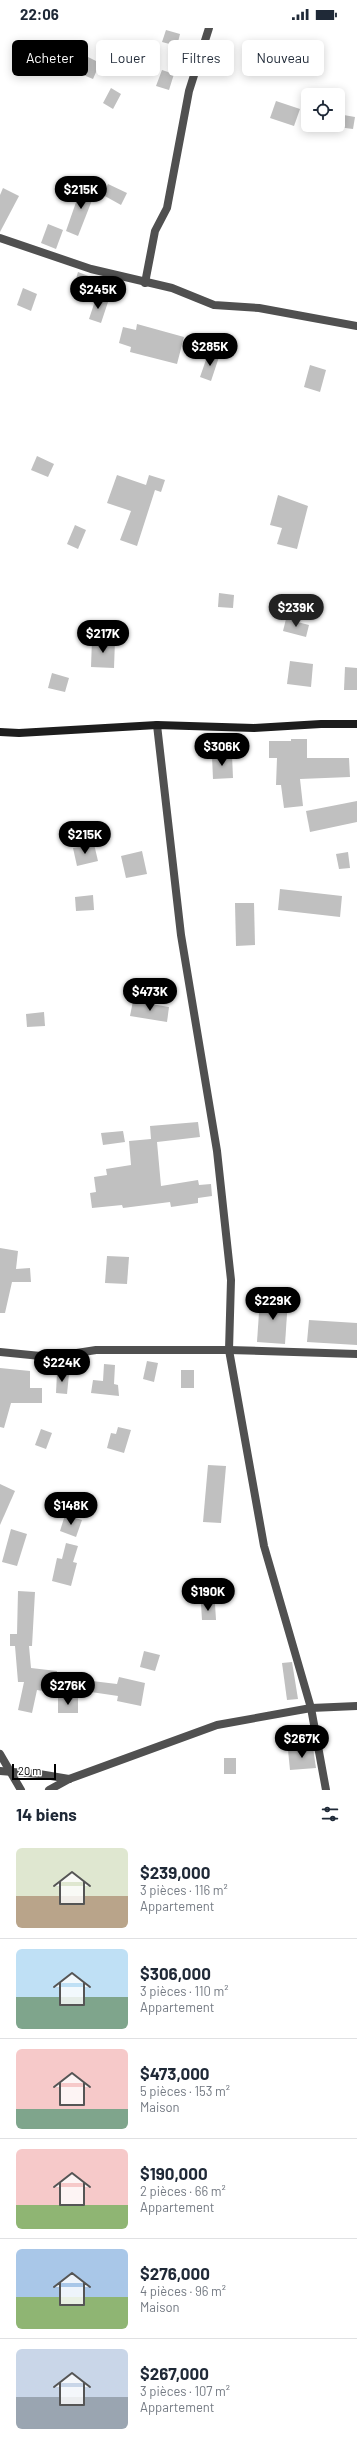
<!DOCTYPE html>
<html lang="fr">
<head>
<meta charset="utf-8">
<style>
  body { margin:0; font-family:Barlow,sans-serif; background:#f6f6f7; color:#1f2937; height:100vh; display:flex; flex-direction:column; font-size:15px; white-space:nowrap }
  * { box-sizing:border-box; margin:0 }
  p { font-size:13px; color:#747a83 }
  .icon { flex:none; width:22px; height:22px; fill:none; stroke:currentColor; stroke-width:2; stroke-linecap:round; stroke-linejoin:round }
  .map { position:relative; height:1762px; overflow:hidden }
  .panel { display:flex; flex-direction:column; background:#fff; flex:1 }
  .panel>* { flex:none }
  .guide { position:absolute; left:12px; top:12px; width:333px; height:36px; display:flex; gap:8px }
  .tools { position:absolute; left:301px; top:60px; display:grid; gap:8px }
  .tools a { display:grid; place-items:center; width:44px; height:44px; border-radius:6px; background:#fff; box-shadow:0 2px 10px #0003; font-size:20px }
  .scale { position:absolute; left:12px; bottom:10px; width:44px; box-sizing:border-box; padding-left:4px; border:2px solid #000; border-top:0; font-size:11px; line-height:14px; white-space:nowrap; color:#000; -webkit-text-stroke:3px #fff; paint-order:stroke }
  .price { position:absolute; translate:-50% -34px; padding:0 9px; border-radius:14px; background:#000; color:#fff; font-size:13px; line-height:26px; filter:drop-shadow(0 1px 2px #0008) }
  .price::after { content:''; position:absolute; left:50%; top:24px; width:12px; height:9px; margin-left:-6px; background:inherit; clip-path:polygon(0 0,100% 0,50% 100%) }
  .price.current { background:#222; color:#fff }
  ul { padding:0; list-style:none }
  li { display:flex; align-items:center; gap:12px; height:100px; padding:0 16px }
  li+li { border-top:1px solid #e0e1e3 }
  li span { display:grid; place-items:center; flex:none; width:112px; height:80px; border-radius:6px; color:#555 }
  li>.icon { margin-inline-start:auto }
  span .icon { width:48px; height:48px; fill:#fffc; stroke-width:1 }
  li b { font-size:17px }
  h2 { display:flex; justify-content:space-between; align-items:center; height:48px; padding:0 16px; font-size:17px }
  .pill { padding:0 14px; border-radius:6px; background:#fff; box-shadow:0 2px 10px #0003; font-size:14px; line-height:36px }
  .pill.current { background:#000; color:#fff }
  .status { display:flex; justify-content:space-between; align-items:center; height:28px; padding:0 20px; background:#fff; direction:ltr }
  .status svg { height:11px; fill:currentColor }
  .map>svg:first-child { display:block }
  .building { fill:#c0c0c0 }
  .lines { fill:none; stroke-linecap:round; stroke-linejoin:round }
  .street { stroke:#505050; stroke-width:8 }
  .secondary { stroke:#1d1d1d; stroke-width:8 }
</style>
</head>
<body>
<div class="status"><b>22:06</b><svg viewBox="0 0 49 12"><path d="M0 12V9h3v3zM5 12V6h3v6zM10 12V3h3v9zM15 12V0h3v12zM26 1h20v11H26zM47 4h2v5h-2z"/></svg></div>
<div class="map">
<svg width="357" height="1762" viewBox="0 0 357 1762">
  <rect width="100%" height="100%" fill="#fff"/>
  <g class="building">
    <polygon points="166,2 180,6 177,18 162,14"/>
    <polygon points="147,12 159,18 150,35 138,29"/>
    <polygon points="88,29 100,35 93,51 81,46"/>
    <polygon points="162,42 174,46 169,62 156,58"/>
    <polygon points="111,60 121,66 113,81 103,75"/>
    <polygon points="276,73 300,81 294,98 270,90"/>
    <polygon points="338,86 355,89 353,101 338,99"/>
    <polygon points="108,156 127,165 121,177 103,167"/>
    <polygon points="82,157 96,162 78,208 66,203"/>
    <polygon points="3,160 19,168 0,204 0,167"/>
    <polygon points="48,196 63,202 56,221 41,215"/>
    <polygon points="78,244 91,249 84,268 72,264"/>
    <polygon points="23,260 37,266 31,283 17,277"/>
    <polygon points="96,270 108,274 101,295 89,291"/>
    <polygon points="137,296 184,309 177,336 130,324 131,319 119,315 123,299 136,302"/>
    <polygon points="208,326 219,329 211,353 200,349"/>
    <polygon points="310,337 326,342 320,364 304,359"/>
    <polygon points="37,428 54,436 48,449 31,442"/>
    <polygon points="117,447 146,457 149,447 165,452 161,464 155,462 137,518 120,512 131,483 107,475"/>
    <polygon points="278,467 308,478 297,521 277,516 282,500 270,497"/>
    <polygon points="75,497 86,502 78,521 67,516"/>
    <polygon points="219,565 234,567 233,580 218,579"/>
    <polygon points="286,591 309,597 306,609 283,603"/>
    <polygon points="92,612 115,612 114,640 91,639"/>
    <polygon points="290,633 313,636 311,659 287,656"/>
    <polygon points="345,639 357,640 357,662 344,662"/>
    <polygon points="52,645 69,650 65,664 48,660"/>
    <polygon points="291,711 307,711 307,730 349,730 350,749 300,751 303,778 284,780 281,757 276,757 277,730 269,730 269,713 291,713"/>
    <polygon points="232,727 233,750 213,751 212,728"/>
    <polygon points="357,773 357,794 310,804 306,783"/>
    <polygon points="94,816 98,833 77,838 73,820"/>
    <polygon points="142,823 147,846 126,850 121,828"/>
    <polygon points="348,824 350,840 339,841 336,826"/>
    <polygon points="280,861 342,868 340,889 278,882"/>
    <polygon points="93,867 94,882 76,883 75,869"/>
    <polygon points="235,875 254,875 255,917 236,918"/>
    <polygon points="133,973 169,979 167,994 130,988"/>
    <polygon points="44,984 45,998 27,999 26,986"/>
    <polygon points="198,1094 200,1109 157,1114 161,1158 198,1152 199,1157 211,1156 212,1168 198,1170 198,1175 171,1179 170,1174 123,1180 122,1177 92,1180 90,1165 96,1164 94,1149 107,1147 106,1141 131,1137 129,1113 151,1111 150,1098"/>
    <polygon points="123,1103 125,1114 103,1117 101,1105"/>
    <polygon points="0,1220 18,1223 16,1241 30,1240 31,1254 12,1254 5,1285 0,1285"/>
    <polygon points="107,1228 129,1229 127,1256 105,1255"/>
    <polygon points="260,1270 288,1271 285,1316 257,1314"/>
    <polygon points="309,1292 357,1295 357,1317 307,1314"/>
    <polygon points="147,1333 158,1335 154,1354 143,1351"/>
    <polygon points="104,1336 115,1337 114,1356 118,1357 119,1368 91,1365 93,1352 103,1353"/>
    <polygon points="0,1340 30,1343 30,1360 42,1360 42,1375 11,1375 4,1400 0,1399"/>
    <rect x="181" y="1342" width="13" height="18"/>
    <polygon points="57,1345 69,1346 67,1366 56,1365"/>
    <polygon points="118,1399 131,1402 124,1425 107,1420 111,1405 116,1406"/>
    <polygon points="41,1401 52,1405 46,1421 35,1417"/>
    <polygon points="208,1437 226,1438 221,1495 203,1494"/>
    <polygon points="0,1456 15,1463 0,1497"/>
    <polygon points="65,1487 82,1492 76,1509 60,1503"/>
    <polygon points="11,1501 27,1506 17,1538 2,1534"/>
    <polygon points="66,1515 78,1518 73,1534 77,1535 71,1558 52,1553 57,1530 62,1531"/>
    <polygon points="18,1563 35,1564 32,1618 29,1618 31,1640 57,1643 54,1665 37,1662 32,1685 18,1682 24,1654 18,1654 15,1618 10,1618 10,1606 17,1606"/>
    <polygon points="201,1576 215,1576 216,1592 202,1592"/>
    <polygon points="144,1623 160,1627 155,1643 140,1639"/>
    <polygon points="292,1634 298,1671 287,1672 282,1635"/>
    <polygon points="119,1649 145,1655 141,1678 117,1673 118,1668 91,1664 92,1653 117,1656"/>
    <rect x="58" y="1670" width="20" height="15"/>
    <polygon points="313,1720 316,1740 290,1742 288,1722"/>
    <rect x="224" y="1730" width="12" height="16"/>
  </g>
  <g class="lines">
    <g class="street">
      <polyline points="0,210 91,241 172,260 214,277 259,280 357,298"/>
      <polyline points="145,255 155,203 167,180 189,63 209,0"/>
      <polyline points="157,697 181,907 217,1123 231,1252 229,1322 264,1518 311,1680 326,1762"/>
      <polyline points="0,1324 51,1329 96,1322 229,1322 357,1326"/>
      <polyline points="0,1726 21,1762"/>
      <polyline points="0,1743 39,1746 69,1751"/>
      <polyline points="49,1762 69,1751 217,1697 311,1680 357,1678"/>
    </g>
    <polyline class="secondary" points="0,704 19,705 157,697 254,700 321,696 357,696"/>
  </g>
</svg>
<div class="tools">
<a><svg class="icon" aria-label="locate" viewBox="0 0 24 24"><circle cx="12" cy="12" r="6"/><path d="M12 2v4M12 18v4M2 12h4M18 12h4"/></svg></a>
</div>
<div class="scale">20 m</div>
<b class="price" style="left:81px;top:182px">$215K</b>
<b class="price" style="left:98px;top:282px">$245K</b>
<b class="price" style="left:210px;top:339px">$285K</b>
<b class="price current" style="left:296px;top:600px">$239K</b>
<b class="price" style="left:103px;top:626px">$217K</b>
<b class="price" style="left:222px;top:739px">$306K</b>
<b class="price" style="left:85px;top:827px">$215K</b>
<b class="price" style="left:150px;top:984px">$473K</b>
<b class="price" style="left:273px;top:1293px">$229K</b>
<b class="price" style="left:62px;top:1355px">$224K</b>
<b class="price" style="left:71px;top:1498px">$148K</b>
<b class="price" style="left:208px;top:1584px">$190K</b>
<b class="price" style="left:68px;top:1678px">$276K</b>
<b class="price" style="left:302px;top:1731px">$267K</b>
<div class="guide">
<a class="pill current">Acheter</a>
<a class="pill">Louer</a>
<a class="pill">Filtres</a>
<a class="pill">Nouveau</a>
</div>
</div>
<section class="panel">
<h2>14 biens<svg class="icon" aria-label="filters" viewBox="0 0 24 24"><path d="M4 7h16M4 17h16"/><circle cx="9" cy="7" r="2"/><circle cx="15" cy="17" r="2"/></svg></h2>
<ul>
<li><span style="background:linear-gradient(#dfe7d0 60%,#b9a48a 0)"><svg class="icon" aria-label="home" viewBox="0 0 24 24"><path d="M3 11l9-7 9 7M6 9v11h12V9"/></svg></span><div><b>$239,000</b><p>3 pièces · 116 m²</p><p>Appartement</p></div></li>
<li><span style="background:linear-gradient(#bfe0f5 60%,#7fa58c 0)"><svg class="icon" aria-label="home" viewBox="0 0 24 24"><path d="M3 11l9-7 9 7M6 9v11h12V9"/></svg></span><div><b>$306,000</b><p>3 pièces · 110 m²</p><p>Appartement</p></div></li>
<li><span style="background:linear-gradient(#f6c9c9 75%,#7fa58c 0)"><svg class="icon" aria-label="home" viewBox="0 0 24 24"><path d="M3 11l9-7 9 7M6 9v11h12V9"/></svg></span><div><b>$473,000</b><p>5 pièces · 153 m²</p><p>Maison</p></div></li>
<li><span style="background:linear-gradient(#f6c9c9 70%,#8fb573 0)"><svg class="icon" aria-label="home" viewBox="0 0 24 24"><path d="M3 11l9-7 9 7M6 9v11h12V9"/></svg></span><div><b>$190,000</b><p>2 pièces · 66 m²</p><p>Appartement</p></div></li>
<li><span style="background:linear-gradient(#a9c7e8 60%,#8fb573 0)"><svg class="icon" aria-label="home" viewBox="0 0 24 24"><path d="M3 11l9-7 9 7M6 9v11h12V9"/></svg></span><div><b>$276,000</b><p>4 pièces · 96 m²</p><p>Maison</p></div></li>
<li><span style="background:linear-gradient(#c9d6e8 60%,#9aa5b1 0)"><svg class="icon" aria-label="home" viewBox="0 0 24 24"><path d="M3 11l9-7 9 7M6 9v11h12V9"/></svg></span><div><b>$267,000</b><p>3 pièces · 107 m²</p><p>Appartement</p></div></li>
</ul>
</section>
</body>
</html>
